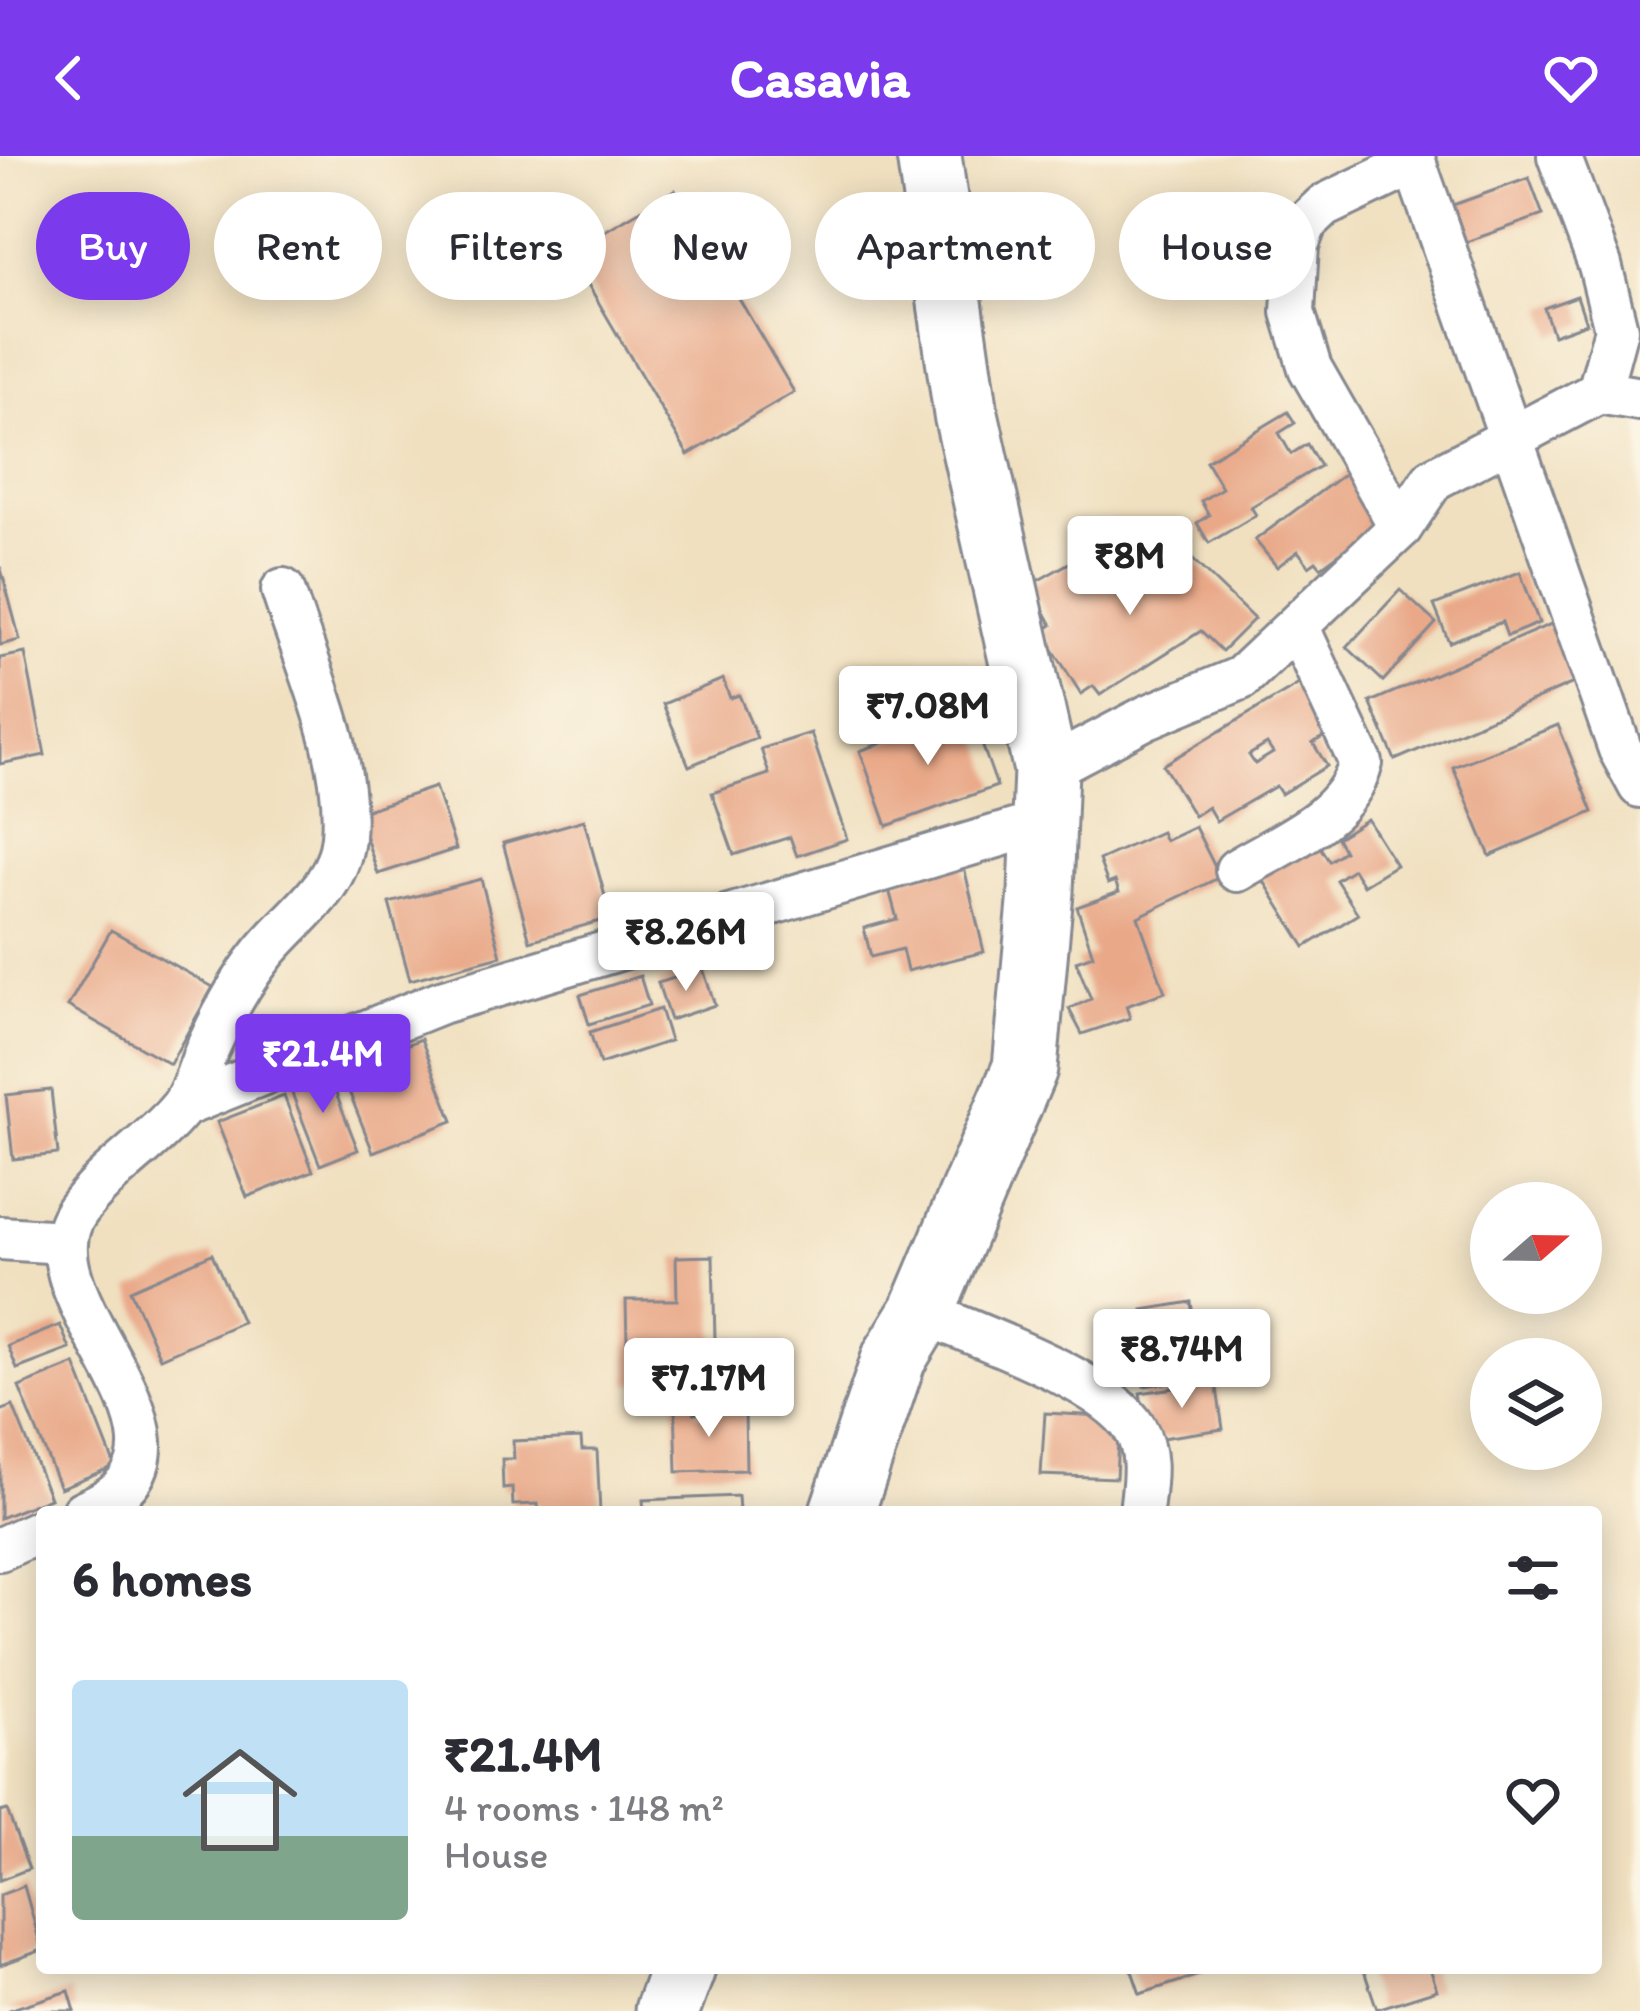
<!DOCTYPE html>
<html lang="en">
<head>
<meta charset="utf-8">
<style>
  body { margin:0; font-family:Itim,sans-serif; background:#f7f7f7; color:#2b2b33; height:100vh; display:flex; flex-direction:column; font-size:45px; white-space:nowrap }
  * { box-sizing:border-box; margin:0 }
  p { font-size:39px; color:#7c7c81 }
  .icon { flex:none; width:66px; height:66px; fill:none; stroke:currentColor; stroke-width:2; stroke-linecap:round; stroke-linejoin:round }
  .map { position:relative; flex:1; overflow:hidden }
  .sheet { position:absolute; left:36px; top:1350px; width:1566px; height:468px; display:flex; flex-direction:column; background:#fff; border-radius:12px; box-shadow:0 6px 30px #0003 }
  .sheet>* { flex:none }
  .guide { position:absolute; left:36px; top:36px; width:1569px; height:108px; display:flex; gap:24px }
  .needle { width:78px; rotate:70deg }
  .fabs { position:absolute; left:1470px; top:1026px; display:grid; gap:24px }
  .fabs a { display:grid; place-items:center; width:132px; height:132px; border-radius:50%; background:#fff; box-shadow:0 6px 30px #0003; font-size:60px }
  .price { position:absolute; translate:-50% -102px; padding:0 27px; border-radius:12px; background:#fff; color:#222; font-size:39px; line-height:78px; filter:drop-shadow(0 3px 6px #0008) }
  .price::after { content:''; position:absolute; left:50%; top:72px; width:36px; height:27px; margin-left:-18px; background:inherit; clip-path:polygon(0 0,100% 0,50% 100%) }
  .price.current { background:#7c3aed; color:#fff }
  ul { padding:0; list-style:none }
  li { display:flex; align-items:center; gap:36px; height:300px; padding:0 36px }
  li span { display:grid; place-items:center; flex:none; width:336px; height:240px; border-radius:12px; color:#555 }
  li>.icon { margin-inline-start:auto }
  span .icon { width:144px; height:144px; fill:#fffc; stroke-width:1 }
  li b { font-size:51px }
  h2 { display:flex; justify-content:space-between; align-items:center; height:144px; padding:0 36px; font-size:51px }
  .pill { padding:0 42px; border-radius:54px; background:#fff; box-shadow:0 6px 30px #0003; font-size:42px; line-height:108px }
  .pill.current { background:#7c3aed; color:#fff }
  header { display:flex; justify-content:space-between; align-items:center; height:156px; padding:0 36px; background:#7c3aed; color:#fff; font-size:54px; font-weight:700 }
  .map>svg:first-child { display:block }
  .building { fill:#e9a989; fill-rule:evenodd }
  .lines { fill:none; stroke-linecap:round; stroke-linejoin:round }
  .minor-casing { stroke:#86888f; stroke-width:48 }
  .primary-casing { stroke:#86888f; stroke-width:69 }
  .minor { stroke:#fff; stroke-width:42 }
  .primary { stroke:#fff; stroke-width:63 }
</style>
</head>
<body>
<header><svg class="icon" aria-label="back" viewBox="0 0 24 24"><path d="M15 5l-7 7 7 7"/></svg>Casavia<svg class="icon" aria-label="heart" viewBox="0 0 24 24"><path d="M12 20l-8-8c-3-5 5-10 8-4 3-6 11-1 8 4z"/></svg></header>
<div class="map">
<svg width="1640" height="1855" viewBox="0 0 1640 1855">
  <rect width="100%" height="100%" fill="#fcf5e5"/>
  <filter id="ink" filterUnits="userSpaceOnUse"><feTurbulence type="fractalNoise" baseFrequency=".00833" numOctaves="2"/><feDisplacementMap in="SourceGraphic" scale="24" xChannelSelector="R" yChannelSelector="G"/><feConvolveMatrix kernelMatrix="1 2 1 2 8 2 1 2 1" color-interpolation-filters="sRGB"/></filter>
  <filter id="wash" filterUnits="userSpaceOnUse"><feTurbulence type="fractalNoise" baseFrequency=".004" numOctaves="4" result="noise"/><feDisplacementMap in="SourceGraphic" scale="48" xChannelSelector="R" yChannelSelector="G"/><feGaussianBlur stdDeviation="2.7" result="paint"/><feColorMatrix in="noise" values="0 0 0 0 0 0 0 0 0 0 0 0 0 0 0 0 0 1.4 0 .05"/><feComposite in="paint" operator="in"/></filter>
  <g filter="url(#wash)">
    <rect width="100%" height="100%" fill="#f0e0c0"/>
    <g id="blocks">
      <g class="building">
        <polygon points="1529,22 1543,59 1466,86 1453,49"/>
        <polygon points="675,34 794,236 688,299 569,96"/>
        <polygon points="1577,140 1586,167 1553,179 1544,152"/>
        <polygon points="1288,256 1295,267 1279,277 1291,298 1307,288 1320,310 1251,351 1256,359 1209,387 1197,367 1209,359 1201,345 1222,332 1206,305"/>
        <polygon points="1355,310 1381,367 1321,411 1316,405 1309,410 1298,395 1277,411 1255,384"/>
        <polygon points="1094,393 1115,430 1146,409 1159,429 1188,399 1254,463 1222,495 1201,475 1100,539 1093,530 1081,538 1042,476 1052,469 1030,429"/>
        <polygon points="1,413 20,484 0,489 0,414"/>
        <polygon points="1520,416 1539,467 1507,480 1502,466 1449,486 1434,449"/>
        <polygon points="1400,434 1436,467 1383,525 1347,491"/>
        <polygon points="1551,468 1576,526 1395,604 1370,546"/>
        <polygon points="25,497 45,599 0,608 0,502"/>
        <polygon points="723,523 730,542 739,539 757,582 689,610 663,548"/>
        <path d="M1299,528L1330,577L1313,587L1327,610L1281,638L1276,630L1216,665L1208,651L1194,660L1163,609ZM1267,588L1273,597L1255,608L1249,599Z"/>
        <polygon points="970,555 997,630 887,670 860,595"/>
        <polygon points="1558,569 1593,656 1490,700 1453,611"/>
        <polygon points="811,577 847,683 797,700 790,681 734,699 712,637 769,618 761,593"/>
        <polygon points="435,631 456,693 378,718 358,657"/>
        <polygon points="1367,663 1396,709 1363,729 1353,713 1336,724 1358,758 1305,791 1257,714 1312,679 1329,705 1344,695 1337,682"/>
        <polygon points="584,664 611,762 530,785 503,687"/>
        <polygon points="1195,671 1220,721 1138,761 1165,836 1126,850 1130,862 1082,878 1069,853 1091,843 1076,805 1093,799 1077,751 1119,736 1115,725 1108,728 1099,704 1161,676 1165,685"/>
        <polygon points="963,707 984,796 907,815 902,793 871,801 864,772 897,763 887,726"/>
        <polygon points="481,723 501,800 410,824 389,747"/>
        <polygon points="111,774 213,831 170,908 68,850"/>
        <polygon points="703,813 715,849 670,864 658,827"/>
        <polygon points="640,820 649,849 589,868 580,839"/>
        <polygon points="660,853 670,885 600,908 590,876"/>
        <polygon points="421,883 453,965 373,996 341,915"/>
        <polygon points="326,912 358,994 320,1009 288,927"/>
        <polygon points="51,934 58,998 13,1003 6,939"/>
        <polygon points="284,940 313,1015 247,1041 217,966"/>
        <polygon points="212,1098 242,1166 160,1202 130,1134"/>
        <polygon points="713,1100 716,1226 628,1228 626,1144 677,1144 676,1101"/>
        <polygon points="1191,1146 1202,1221 1144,1230 1140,1203 1149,1202 1143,1154"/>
        <polygon points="60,1169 70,1193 17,1213 8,1190"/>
        <polygon points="75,1208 115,1310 60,1332 19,1231"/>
        <polygon points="1216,1226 1223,1273 1148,1284 1140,1237"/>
        <polygon points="675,1246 694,1246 694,1257 745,1256 746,1314 677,1316"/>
        <polygon points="13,1250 50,1342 0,1362 0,1255"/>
        <polygon points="1045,1257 1119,1261 1116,1322 1041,1319"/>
        <polygon points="581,1282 582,1294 597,1294 600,1356 539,1356 538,1348 513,1349 512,1332 503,1333 502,1303 514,1303 513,1285"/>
        <polygon points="738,1340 739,1356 644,1356 643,1344"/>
        <polygon points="7,1654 29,1713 0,1724 0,1656"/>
        <polygon points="24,1730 42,1794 0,1809 0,1739"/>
        <polygon points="1131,1812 1197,1812 1199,1819 1140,1838"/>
        <polygon points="1363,1812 1430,1812 1437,1834 1377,1853"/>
        <polygon points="69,1835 75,1855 8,1855 8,1854"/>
      </g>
    </g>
  </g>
  <g filter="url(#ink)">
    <use href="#blocks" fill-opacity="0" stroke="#86888f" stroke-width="3"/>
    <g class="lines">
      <defs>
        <g id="minor">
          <polyline points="1412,0 1620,593 1640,630"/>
          <polyline points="1599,236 1640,243"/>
          <polyline points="1401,371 1310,212 1293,156 1297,89 1305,68 1324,50 1414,7"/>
          <polyline points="1046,614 1147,561 1241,522 1401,371 1433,323 1599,236 1616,173 1600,109 1559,0"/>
          <path d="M1237,714C1283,686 1346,663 1361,607L1297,470"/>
          <polyline points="184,949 441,846 1044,666"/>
          <polyline points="0,1082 64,1086"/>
          <path d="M922,1156C976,1179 1106,1224 1135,1273C1150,1299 1144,1328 1141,1356"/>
          <path d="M83,1356C241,1293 14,1143 77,1055C105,1015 151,989 181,952C195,934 200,906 211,885C224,857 243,823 262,799C292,760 338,735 343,681C350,599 307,511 283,434"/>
          <polyline points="0,1393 42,1374"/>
        </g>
        <g id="primary">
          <polyline points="842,1356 894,1202 922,1156 1025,912 1041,736 1046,614 966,258 929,0"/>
          <polyline points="667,1855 683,1812"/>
        </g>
      </defs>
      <use href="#minor" class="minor-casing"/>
      <use href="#primary" class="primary-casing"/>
      <use href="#minor" class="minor"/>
      <use href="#primary" class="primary"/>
    </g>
  </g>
</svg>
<div class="fabs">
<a><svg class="needle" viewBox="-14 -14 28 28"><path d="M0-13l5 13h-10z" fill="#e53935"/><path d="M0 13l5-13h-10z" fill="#7c7c81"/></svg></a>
<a><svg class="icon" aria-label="layers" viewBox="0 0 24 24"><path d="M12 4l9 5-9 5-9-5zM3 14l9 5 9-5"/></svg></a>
</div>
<b class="price" style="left:1130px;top:462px">₹8M</b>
<b class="price" style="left:928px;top:612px">₹7.08M</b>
<b class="price" style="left:686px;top:838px">₹8.26M</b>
<b class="price current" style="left:323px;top:960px">₹21.4M</b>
<b class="price" style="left:1182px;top:1255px">₹8.74M</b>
<b class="price" style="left:709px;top:1284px">₹7.17M</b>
<div class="guide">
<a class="pill current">Buy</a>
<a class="pill">Rent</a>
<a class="pill">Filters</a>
<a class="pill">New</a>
<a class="pill">Apartment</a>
<a class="pill">House</a>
</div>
<section class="sheet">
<h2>6 homes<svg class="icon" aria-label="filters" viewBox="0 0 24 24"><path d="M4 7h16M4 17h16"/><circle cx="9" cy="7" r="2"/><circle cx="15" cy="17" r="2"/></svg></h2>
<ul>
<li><span style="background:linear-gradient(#bfe0f5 65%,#7fa58c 0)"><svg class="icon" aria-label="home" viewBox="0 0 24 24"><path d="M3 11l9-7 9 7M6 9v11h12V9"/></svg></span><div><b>₹21.4M</b><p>4 rooms · 148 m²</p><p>House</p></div><svg class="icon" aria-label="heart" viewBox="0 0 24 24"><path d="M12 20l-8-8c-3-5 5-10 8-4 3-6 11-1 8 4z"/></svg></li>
</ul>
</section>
</div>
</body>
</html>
